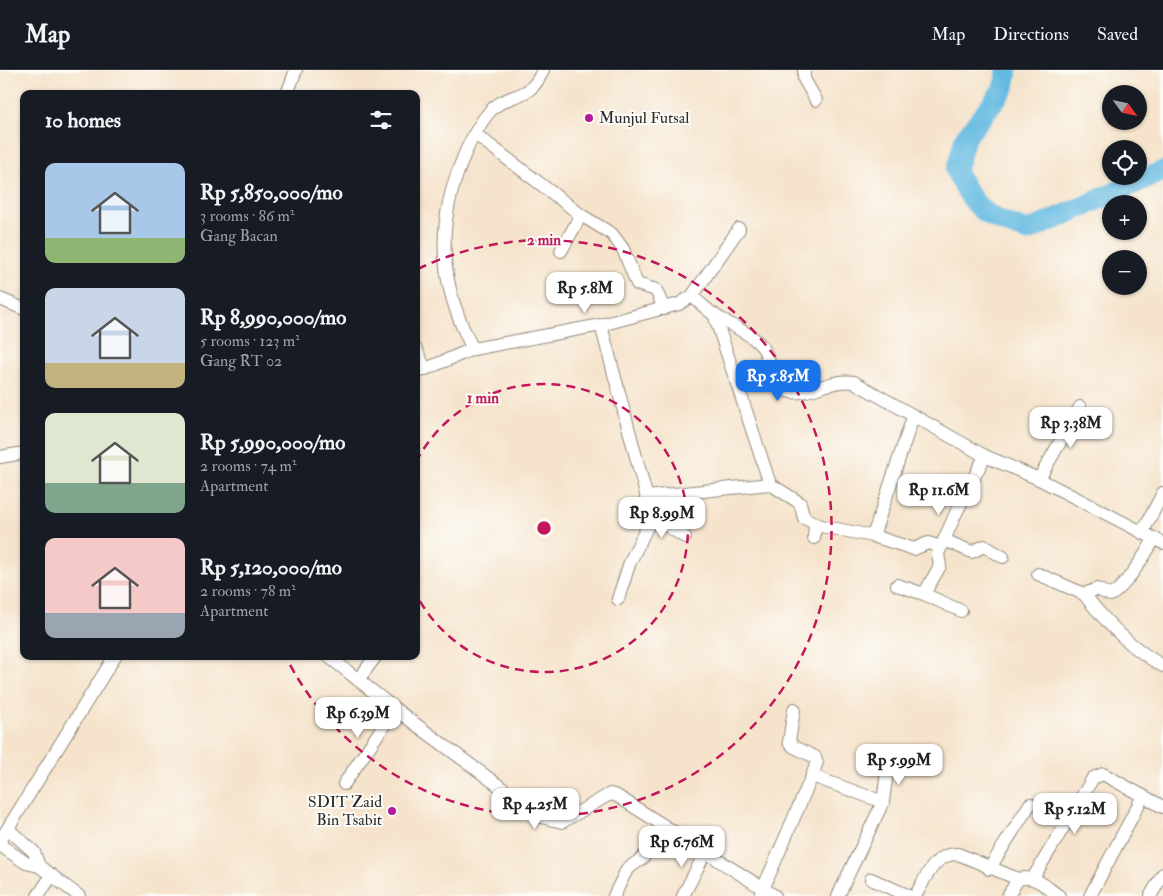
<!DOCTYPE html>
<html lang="en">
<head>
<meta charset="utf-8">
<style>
  body { margin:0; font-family:"IM FELL Double Pica",serif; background:#20242c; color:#f1f3f6; height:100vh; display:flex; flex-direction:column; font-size:19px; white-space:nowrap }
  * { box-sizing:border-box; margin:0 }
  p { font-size:16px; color:#9ea1a6 }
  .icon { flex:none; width:28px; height:28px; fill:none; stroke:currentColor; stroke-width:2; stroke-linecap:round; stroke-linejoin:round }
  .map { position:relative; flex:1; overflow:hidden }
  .side { position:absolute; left:20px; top:20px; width:400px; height:570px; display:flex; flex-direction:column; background:#171b24; border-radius:10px; box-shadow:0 1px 4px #0004 }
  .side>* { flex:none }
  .needle { width:32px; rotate:123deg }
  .controls { position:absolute; left:1102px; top:15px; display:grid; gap:10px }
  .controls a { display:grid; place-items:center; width:45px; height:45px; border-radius:50%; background:#171b24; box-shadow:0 1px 4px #0004; font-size:25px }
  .price { position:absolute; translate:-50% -42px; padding:0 11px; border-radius:10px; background:#fff; color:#222; font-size:16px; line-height:32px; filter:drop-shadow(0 1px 2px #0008) }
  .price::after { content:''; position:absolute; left:50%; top:30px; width:15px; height:11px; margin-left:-8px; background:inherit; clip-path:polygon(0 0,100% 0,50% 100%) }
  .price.on { background:#1a73e8; color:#fff }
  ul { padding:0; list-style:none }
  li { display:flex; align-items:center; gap:15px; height:125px; padding:0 25px }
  li span { display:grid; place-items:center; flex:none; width:140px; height:100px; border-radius:10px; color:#555 }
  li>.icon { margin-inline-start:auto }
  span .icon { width:60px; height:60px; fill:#fffc; stroke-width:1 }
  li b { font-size:21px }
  h2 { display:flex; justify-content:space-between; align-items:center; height:60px; padding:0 25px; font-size:21px }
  header { display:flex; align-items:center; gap:30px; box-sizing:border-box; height:70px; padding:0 25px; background:#171b24; border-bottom:1px solid #363941 }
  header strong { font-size:24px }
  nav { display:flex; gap:28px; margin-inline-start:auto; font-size:18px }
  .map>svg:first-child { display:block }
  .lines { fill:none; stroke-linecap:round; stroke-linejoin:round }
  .river { stroke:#64bae1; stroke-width:21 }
  .minor-casing { stroke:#90877b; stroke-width:14 }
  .minor { stroke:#fff; stroke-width:12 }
  .ring { fill:none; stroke:#c2185b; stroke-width:2.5; stroke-dasharray:9 6 }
  .poi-dot { fill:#b5179e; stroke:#fdfcf7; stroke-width:2 }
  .labels { text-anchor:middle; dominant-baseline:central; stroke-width:4; stroke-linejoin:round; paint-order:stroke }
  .poi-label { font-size:16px; fill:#2b2b2b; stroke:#fdfcf7; text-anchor:start }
  .centre { fill:#c2185b; stroke:#fdfcf7; stroke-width:2.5 }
  .ring-label { font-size:15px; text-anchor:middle; font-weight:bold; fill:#c2185b; stroke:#fdfcf7; stroke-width:4; stroke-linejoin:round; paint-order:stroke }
</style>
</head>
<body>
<header>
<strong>Map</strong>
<nav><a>Map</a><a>Directions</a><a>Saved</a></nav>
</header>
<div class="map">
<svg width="1163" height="826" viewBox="0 0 1163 826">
  <rect width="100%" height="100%" fill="#fdfcf7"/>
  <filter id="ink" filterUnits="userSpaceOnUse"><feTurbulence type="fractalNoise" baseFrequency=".02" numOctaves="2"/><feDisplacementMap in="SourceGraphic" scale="10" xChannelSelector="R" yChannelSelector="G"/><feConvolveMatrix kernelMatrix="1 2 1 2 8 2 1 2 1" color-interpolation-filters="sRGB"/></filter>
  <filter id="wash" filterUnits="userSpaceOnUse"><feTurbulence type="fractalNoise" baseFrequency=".0096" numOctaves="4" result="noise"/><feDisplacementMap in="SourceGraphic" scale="20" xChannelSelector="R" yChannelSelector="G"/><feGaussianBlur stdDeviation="1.12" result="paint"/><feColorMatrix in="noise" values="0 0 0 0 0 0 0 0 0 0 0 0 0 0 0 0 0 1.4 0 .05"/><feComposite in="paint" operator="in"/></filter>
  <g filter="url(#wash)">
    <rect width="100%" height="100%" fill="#f5e3cb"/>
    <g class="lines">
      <path class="river" d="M1007,0L1004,18L965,68L956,101C976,142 986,147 1028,161L1163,101"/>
    </g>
  </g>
  <g filter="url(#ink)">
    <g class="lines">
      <defs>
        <g id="minor">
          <polyline points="804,0 804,9 816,30"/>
          <polyline points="287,24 296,0"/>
          <polyline points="475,64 581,145 612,164 623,179 637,214 656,220 664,239"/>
          <polyline points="561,181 581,145"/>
          <path d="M692,226C700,233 707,240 716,246C730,255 753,264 763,278C772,291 772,318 790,322C807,326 832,308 854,312L985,386L1039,409L1163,473"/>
          <polyline points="0,229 24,239"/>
          <polyline points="714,244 770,414 800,433 804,448 821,456 873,466 913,347"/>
          <polyline points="601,255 652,447 630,492 618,529"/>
          <polyline points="416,279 425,299"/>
          <path d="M473,279C441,218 435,161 460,96C467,77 477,56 491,40C510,21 530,32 543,0"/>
          <polyline points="416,303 473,279 601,255 679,234 692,226 739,159"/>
          <polyline points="0,387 24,383"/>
          <polyline points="1039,409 1080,337"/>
          <polyline points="646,427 770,414"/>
          <polyline points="652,447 685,467"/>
          <polyline points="1142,463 1163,423"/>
          <polyline points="873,466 914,479 928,473 941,477 955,445 985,386"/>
          <polyline points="814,468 815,454"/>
          <polyline points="944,470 972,482 984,476 1003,487"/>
          <path d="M1038,504L1084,524L1097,519L1110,525C1122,522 1147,482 1154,469"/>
          <polyline points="897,515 924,524 961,541"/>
          <polyline points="924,524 940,496 938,484 941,477"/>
          <path d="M1084,524C1106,553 1131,578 1163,596"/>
          <polyline points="328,586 395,639 541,747 562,752 610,724 617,726 775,826"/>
          <polyline points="358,610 376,586"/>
          <polyline points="794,639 789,672 794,677 815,687 817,692 812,706"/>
          <polyline points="344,714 395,639"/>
          <polyline points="883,732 888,694"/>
          <polyline points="8,759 34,782 39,796"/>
          <polyline points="0,771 115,586"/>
          <polyline points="0,775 26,793 39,796 79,826"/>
          <polyline points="989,799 1030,734"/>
          <polyline points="1033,808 1093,708 1103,704 1163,737"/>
          <polyline points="871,809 909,826"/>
          <polyline points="1151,825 1163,804"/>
          <polyline points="38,826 52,805"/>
          <polyline points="614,826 627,799 643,788 662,755"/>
          <polyline points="683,826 705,783"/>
          <polyline points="760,826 812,706 883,732 838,826"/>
          <path d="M915,826C926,808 934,783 958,784L1018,809"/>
          <path d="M1008,826L1018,809C1035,804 1046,817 1059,826"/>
          <polyline points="1090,826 1143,726"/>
        </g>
      </defs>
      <use href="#minor" class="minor-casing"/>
      <use href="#minor" class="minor"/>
    </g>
  </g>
  <g class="ring">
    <path d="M416 392A144 144 0 1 1 416 524"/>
    <path d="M418 199A288 288 0 1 1 286 587"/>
  </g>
  <g class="poi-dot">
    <circle cx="589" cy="48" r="5"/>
    <circle cx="392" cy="741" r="5"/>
  </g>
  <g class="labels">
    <g class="poi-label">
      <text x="599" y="48">Munjul Futsal</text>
      <text x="382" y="732" text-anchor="end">SDIT Zaid<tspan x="382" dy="18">Bin Tsabit</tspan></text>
    </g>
  </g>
  <circle cx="544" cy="458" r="8" class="centre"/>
  <g class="ring-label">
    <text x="544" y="175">2 min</text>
    <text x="483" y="333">1 min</text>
  </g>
</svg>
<div class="controls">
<a><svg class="needle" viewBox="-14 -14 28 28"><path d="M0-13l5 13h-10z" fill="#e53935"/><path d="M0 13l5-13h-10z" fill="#9ea1a6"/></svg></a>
<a><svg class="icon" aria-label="locate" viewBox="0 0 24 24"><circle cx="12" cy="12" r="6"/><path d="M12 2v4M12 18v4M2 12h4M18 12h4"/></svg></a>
<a>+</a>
<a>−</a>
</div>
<b class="price" style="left:585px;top:244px">Rp 5.8M</b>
<b class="price on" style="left:778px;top:332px">Rp 5.85M</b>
<b class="price" style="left:1071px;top:379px">Rp 3.38M</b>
<b class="price" style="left:939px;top:446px">Rp 11.6M</b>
<b class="price" style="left:662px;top:469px">Rp 8.99M</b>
<b class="price" style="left:358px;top:669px">Rp 6.39M</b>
<b class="price" style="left:899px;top:716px">Rp 5.99M</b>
<b class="price" style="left:535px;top:760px">Rp 4.25M</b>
<b class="price" style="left:1075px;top:765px">Rp 5.12M</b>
<b class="price" style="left:682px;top:798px">Rp 6.76M</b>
<section class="side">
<h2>10 homes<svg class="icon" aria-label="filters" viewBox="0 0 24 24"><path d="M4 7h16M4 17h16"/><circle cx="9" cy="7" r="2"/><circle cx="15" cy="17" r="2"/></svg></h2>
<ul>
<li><span style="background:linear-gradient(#a9c7e8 75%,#8fb573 0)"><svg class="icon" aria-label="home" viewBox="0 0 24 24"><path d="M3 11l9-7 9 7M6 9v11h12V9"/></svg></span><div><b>Rp 5,850,000/mo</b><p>3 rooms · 86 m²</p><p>Gang Bacan</p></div></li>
<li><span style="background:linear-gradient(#c9d6e8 75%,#c2b280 0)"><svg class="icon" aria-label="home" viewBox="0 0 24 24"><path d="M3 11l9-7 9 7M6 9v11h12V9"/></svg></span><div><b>Rp 8,990,000/mo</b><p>5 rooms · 123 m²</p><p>Gang RT 02</p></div></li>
<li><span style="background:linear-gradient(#dfe7d0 70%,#7fa58c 0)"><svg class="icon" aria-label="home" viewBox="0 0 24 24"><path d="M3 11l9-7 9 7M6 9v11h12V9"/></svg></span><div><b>Rp 5,990,000/mo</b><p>2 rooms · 74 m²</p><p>Apartment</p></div></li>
<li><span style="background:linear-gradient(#f6c9c9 75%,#9aa5b1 0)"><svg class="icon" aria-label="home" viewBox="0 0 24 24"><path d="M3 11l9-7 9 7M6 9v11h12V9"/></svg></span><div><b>Rp 5,120,000/mo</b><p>2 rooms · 78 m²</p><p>Apartment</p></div></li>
</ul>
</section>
</div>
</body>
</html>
